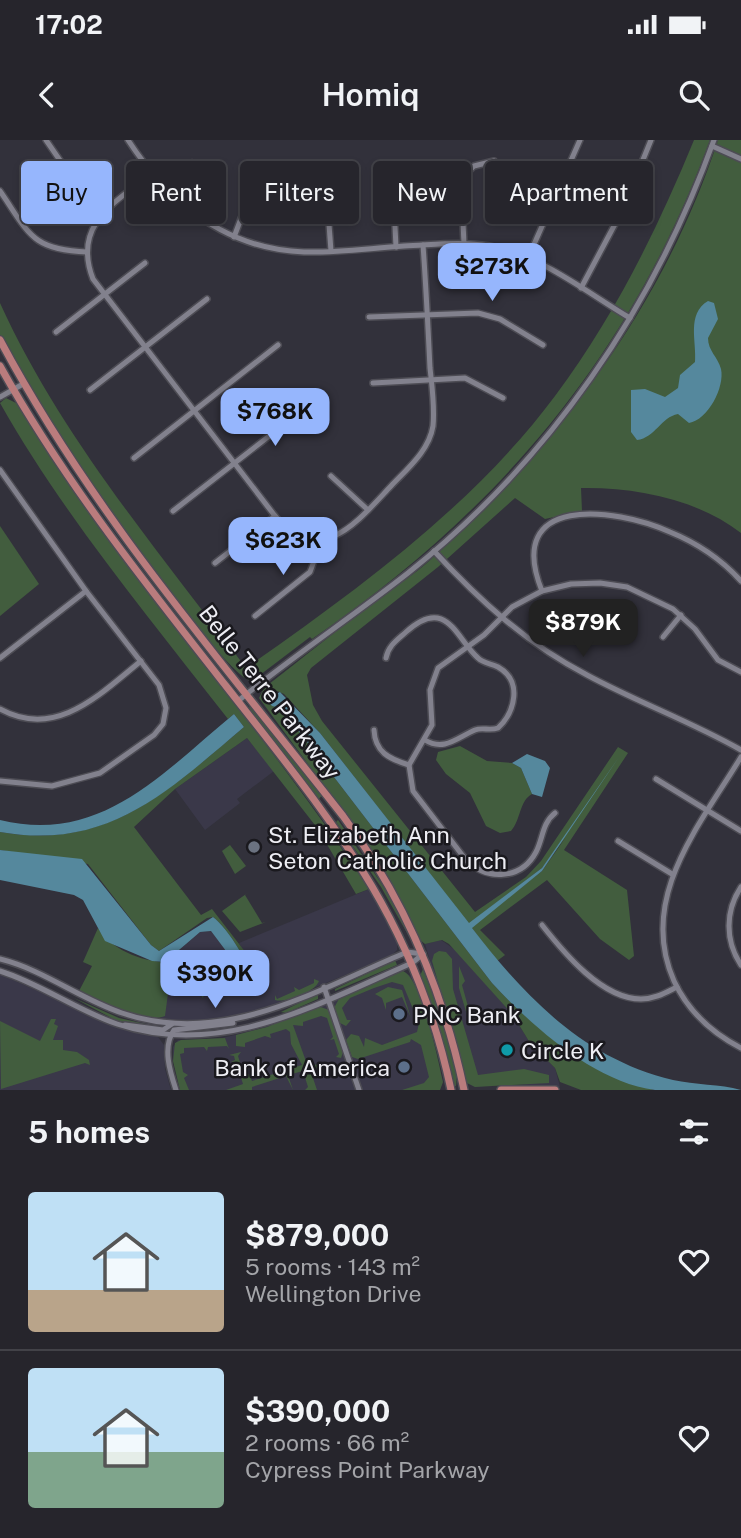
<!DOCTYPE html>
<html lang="en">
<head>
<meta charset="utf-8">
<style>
  body { margin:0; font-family:"Public Sans",sans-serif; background:#323138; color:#f1f3f6; height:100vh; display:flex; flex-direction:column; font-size:26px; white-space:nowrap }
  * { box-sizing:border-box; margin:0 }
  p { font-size:23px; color:#a4a5a9 }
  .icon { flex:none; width:38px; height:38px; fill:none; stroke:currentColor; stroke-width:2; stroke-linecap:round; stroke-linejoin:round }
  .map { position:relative; height:950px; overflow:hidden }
  .sheet { display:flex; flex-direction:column; background:#26252c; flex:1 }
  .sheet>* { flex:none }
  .banner { position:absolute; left:21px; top:21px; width:700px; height:63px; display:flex; gap:14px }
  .price { position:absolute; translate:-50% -60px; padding:0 16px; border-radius:14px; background:#96b6fd; color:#111; font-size:23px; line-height:46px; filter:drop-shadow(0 2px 4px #0008) }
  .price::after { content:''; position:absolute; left:50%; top:42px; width:21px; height:16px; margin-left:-10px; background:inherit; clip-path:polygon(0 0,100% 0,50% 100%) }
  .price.on { background:#222; color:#fff }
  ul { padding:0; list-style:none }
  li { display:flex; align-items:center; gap:21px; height:175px; padding:0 28px }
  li+li { border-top:2px solid #424248 }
  li span { display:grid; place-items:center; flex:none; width:196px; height:140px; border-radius:7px; color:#555 }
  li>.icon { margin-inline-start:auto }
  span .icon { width:84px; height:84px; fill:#fffc; stroke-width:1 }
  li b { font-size:30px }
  h2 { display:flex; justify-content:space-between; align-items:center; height:84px; padding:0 28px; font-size:30px }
  .tag { padding:0 24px; border-radius:7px; background:#26252c; box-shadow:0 4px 10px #0003,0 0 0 2px #424248; font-size:24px; line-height:63px }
  .tag.on { background:#96b6fd; color:#111 }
  .status { display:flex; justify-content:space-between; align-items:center; height:49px; padding:0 35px; background:#26252c; direction:ltr }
  .status svg { height:19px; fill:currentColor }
  header { display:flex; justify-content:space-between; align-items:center; height:91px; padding:0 28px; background:#26252c; font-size:32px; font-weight:600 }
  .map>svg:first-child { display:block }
  .built { fill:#3a3849 }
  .green { fill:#425d3e }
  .water { fill:#55889d }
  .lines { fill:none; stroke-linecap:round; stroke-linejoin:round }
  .minor-casing { stroke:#4d4c54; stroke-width:8 }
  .major-casing { stroke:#4d4c54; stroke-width:10 }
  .minor { stroke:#82818d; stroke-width:5 }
  .major { stroke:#ba7c7d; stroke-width:7 }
  .worship-dot { fill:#6b7280; stroke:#1a191e; stroke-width:2.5 }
  .service-dot { fill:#5c6f8a; stroke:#1a191e; stroke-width:2.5 }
  .culture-dot { fill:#0f9aa8; stroke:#1a191e; stroke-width:2.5 }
  .labels { text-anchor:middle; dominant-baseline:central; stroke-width:5; stroke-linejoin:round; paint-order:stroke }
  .street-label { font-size:23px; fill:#eeeef4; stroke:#1a191e }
  .poi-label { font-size:23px; fill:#eeeef4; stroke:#1a191e; text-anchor:start }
</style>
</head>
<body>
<div class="status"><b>17:02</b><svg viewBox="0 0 49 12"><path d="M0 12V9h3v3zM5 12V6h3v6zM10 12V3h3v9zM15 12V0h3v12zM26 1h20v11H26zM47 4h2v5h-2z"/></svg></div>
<header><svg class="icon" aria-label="back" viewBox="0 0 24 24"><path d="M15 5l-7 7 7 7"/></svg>Homiq<svg class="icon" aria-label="search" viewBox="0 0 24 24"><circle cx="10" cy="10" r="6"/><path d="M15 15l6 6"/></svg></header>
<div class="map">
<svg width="741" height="950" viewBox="0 0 741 950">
  <rect width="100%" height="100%" fill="#32313b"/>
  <g class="built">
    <polygon points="247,598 274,631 237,659 240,663 205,690 175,649"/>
    <polygon points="369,749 397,802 397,810 391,816 256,872 215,881 158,879 161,878 171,831 165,822 200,792 211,791 232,819 245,847 251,848 259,844 239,803"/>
    <polygon points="441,800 457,811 513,875 530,903 555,928 560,947 509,944 475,947 467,943 425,804"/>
    <polygon points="403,831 412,837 423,866 443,941 440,950 180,950 173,920 173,907 178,900 222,898 260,889"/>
    <polygon points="0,834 113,885 158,897 164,905 165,929 171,950 0,950"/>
  </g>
  <g class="green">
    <path d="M694,0H710C632,214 499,371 312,499L310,497L252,541C225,543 13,237 0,195C0,186 0,172 0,163C61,297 158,410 246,528C357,450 473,366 555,256C614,177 657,90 694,0Z"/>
    <path d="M718,0H741V393C697,359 635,347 581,348L582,371L545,379L515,358L438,427L311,528L307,535L313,565L322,581L475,772L526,737L541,721L618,607L628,613L564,710L627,750L634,816L629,820L600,799L547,740L480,790L505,815L497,821L471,787L542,731L566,697L542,728L469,784L320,593L284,554L277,551L276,565L281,568L492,843C538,893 589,929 654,950H581L560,942L555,928L530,903L513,875L449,804L442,800L425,804L420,800L368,705L259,558L264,548C304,517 344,484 385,454C399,443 415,434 428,422C556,307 664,166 718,0Z"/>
    <path d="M6,258L18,264C123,434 259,582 369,749L356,754L318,689L247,598L175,649L134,687L201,775L212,769L246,813L259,844L253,847C255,830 227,787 213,777L207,778L159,811L151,805L88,724L0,710V692C107,711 168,651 244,587L234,574L228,579C150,479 62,373 0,263Z"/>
    <polygon points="0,386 39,444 0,476"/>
    <polygon points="252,565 322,655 319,659 255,579 249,567"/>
    <path d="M460,606L487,621L512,623L521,628L532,654C519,661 521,680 511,691L500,693L486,686L470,653L446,634L436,620L438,612Z"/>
    <polygon points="338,680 392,759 411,800 381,747 336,682"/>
    <polygon points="230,705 246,726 235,734 222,711"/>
    <polygon points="249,752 245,755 262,783 266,782 240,792 222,771"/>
    <path d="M98,788C109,808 142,822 165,822L171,831L165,876C145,885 98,860 79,851L92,826L83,822Z"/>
    <polygon points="439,811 446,812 452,819 453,849 478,935 524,929 549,935 549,943 475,947 467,943 432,821 434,814"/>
    <polygon points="191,820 192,836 202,855 205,852 203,858 192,844 178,839 178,832 182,833 189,828 187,822"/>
    <polygon points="395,820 397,825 335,851 335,849"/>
    <polygon points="459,826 465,841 462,845 473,884 470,885 459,848"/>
    <path d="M423,829C435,862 460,915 456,946H453L420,836Z"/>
    <path d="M403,831C422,839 438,920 443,942L440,950H402L424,943L429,937L421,905L411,899L410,902L358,919L352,917L346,900L351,894L359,896L364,907L365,898L382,905L417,892L419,883L403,845L392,842L374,848L350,858L342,868L347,880H351L346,886L340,883L334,868L340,857Z"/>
    <path d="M314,839L319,841C315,852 287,863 275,860V855L277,859L295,851L294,847L299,850L314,843Z"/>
    <polygon points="388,847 402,850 411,878 402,857 386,863 386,870 382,858 375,854"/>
    <polygon points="315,855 318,855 318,859 286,873 281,872"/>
    <polygon points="74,858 119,878 164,888 117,881"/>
    <polygon points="318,866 329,870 343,912 341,918 336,917 339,914 334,899 330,900 333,897 327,878 321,876 303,882 303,886 293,885 308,927 325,922 311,932 327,927 328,930 312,935 317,950 305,950 308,947 303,931 288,935 293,950 286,936 252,947 252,950 226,950 243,944 236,922 231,922 235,920 234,916 229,915 241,912 238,916 244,935 249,934 252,941 302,925 291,904 290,892 286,889 270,894 271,898 265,896 245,903 245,907 236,906 236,895 267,887"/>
    <polygon points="51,879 56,879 54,884 58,886 53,900 63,900 63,910 77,912 89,920 90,925 85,923 1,949 0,881 40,901"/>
    <polygon points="225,898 229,909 227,906 208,907 207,911 204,907 184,908 184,913 180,914 183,932 188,935 184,938 189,950 180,950 173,921 175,903 181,900"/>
  </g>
  <g class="water">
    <path d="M708,161L714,163L718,179L708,198C708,211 718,217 721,229C725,247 708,280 689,283L678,274C661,277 655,298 637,300L631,292V250L645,249L665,257L678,248L680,235L695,222C697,202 686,174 708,161Z"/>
    <path d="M280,552L320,593L469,783L542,728L619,617L542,731L472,788C524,856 584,919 673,940C695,945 720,944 741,950C713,950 683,950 655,950C594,942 532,886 492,843L281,568L272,566L266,559Z"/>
    <path d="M234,574L244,587C167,652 108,711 0,692V680C102,705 163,632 234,574Z"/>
    <polygon points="527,614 545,621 550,628 542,657 532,654 521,628 512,623"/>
    <path d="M0,710L82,719L151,805L159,811L213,777C227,787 255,830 253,847H246L232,819L211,791L200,792L165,822L152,821L105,801L83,760L74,755L0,740Z"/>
  </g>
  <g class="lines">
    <defs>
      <g id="minor">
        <polyline points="46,0 81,51 103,73"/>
        <path d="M128,0C169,63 226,109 304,112C337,113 371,108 404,106C433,105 461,101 489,106C541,115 586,152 630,178"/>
        <polyline points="712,6 741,19"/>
        <polyline points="392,26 396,107"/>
        <path d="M151,34C114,63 72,85 93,139L275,376C321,429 357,382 391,346C407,329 429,311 433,286C435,267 432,247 430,228C428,187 426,146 423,105"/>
        <polyline points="165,49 192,23"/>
        <path d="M0,51C29,93 31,110 87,112"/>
        <polyline points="328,71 331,111"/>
        <polyline points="234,97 250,55"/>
        <polyline points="464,104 461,39 474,26 494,21"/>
        <polyline points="528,118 580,0"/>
        <polyline points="581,148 623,69 651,0"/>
        <polyline points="369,177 478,173 500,179 543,205"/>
        <polyline points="56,192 145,123"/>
        <polyline points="373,243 465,238 503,258"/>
        <polyline points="90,250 207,159"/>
        <polyline points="0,257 23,244"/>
        <polyline points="134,318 278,205"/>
        <polyline points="0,330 86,451 159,545 166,568 163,584 154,595 100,633 52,646 0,641"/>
        <polyline points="331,336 368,370"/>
        <polyline points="173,371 300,272"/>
        <path d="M434,411C479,460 527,504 587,535C637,562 692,582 741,610"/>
        <polyline points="215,423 275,376"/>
        <path d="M542,451C503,354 614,367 670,392C697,403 722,420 741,441"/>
        <polyline points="255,476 310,432 314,421 316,399"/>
        <polyline points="663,497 681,475"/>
        <polyline points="0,518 86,451"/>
        <path d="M386,518C388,506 397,500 406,492C447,455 456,499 478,518C484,524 491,523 498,527C523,541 515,572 498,588C490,591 482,587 475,590C458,597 444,612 425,600"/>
        <path d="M238,561C293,516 352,477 408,433C549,321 653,169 714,0"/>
        <path d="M0,569C56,600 100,554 141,521"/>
        <path d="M374,590C375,612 389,619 409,625"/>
        <path d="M741,617C700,685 637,758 674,841C688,871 712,893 741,908"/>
        <polyline points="656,639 741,691"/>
        <path d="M555,673C542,683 543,699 536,712C521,740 487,741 466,720L413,651L409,625L432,585L430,550L438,528L484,495L512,467L542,451L571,444L600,443L627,447L673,469L695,489L718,520L741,532"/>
        <polyline points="618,701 672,734"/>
        <path d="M741,747C725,771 725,801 741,825"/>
        <path d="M542,785C564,813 602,859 641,859C655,859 665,853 677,847"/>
        <path d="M0,819C44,830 80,859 122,873C224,908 316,850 407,812L423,814"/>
        <path d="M0,831C41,844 76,870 117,884C222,919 317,864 412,823L423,814"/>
        <polyline points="324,847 359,950"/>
        <polyline points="125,885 163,890 172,884"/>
        <path d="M176,950C170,932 162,907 174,890L233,883"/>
      </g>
      <g id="major">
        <path d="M0,200C92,373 222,522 343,676C404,758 443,850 464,950"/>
        <path d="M0,226C64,341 145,443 226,546C331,680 415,778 451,950"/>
        <polyline points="501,950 555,950"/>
      </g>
    </defs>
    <use href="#minor" class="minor-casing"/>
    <use href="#major" class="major-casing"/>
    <use href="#minor" class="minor"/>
    <use href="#major" class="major"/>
  </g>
  <circle class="worship-dot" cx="254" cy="707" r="7"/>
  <g class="service-dot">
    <circle cx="399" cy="874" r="7"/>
    <circle cx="404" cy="927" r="7"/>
  </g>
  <circle class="culture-dot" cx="507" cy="910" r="7"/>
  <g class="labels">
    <g class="street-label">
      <text transform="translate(270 552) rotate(52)">Belle Terre Parkway</text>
    </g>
    <g class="poi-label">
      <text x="268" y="694">St. Elizabeth Ann<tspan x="268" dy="26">Seton Catholic Church</tspan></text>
      <text x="413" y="874">PNC Bank</text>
      <text x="521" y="910">Circle K</text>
      <text x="390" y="927" text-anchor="end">Bank of America</text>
    </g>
  </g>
</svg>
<b class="price" style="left:492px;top:163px">$273K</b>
<b class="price" style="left:275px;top:308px">$768K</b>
<b class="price" style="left:283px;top:437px">$623K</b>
<b class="price on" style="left:583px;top:519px">$879K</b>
<b class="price" style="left:215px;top:870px">$390K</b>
<div class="banner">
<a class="tag on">Buy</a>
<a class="tag">Rent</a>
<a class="tag">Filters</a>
<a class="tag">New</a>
<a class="tag">Apartment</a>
</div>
</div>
<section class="sheet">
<h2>5 homes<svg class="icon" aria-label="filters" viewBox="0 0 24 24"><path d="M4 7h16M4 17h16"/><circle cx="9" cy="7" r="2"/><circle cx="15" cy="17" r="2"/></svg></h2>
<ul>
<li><span style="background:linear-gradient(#bfe0f5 70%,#b9a48a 0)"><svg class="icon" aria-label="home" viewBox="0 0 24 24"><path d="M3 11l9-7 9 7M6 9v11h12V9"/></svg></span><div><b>$879,000</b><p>5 rooms · 143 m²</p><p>Wellington Drive</p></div><svg class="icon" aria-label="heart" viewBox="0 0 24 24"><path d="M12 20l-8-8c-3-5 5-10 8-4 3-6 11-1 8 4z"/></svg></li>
<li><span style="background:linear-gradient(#bfe0f5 60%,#7fa58c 0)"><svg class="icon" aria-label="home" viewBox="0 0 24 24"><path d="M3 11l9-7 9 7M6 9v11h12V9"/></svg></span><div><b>$390,000</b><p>2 rooms · 66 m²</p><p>Cypress Point Parkway</p></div><svg class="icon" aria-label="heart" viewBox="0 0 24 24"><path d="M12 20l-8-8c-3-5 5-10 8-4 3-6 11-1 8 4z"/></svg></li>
</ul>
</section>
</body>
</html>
